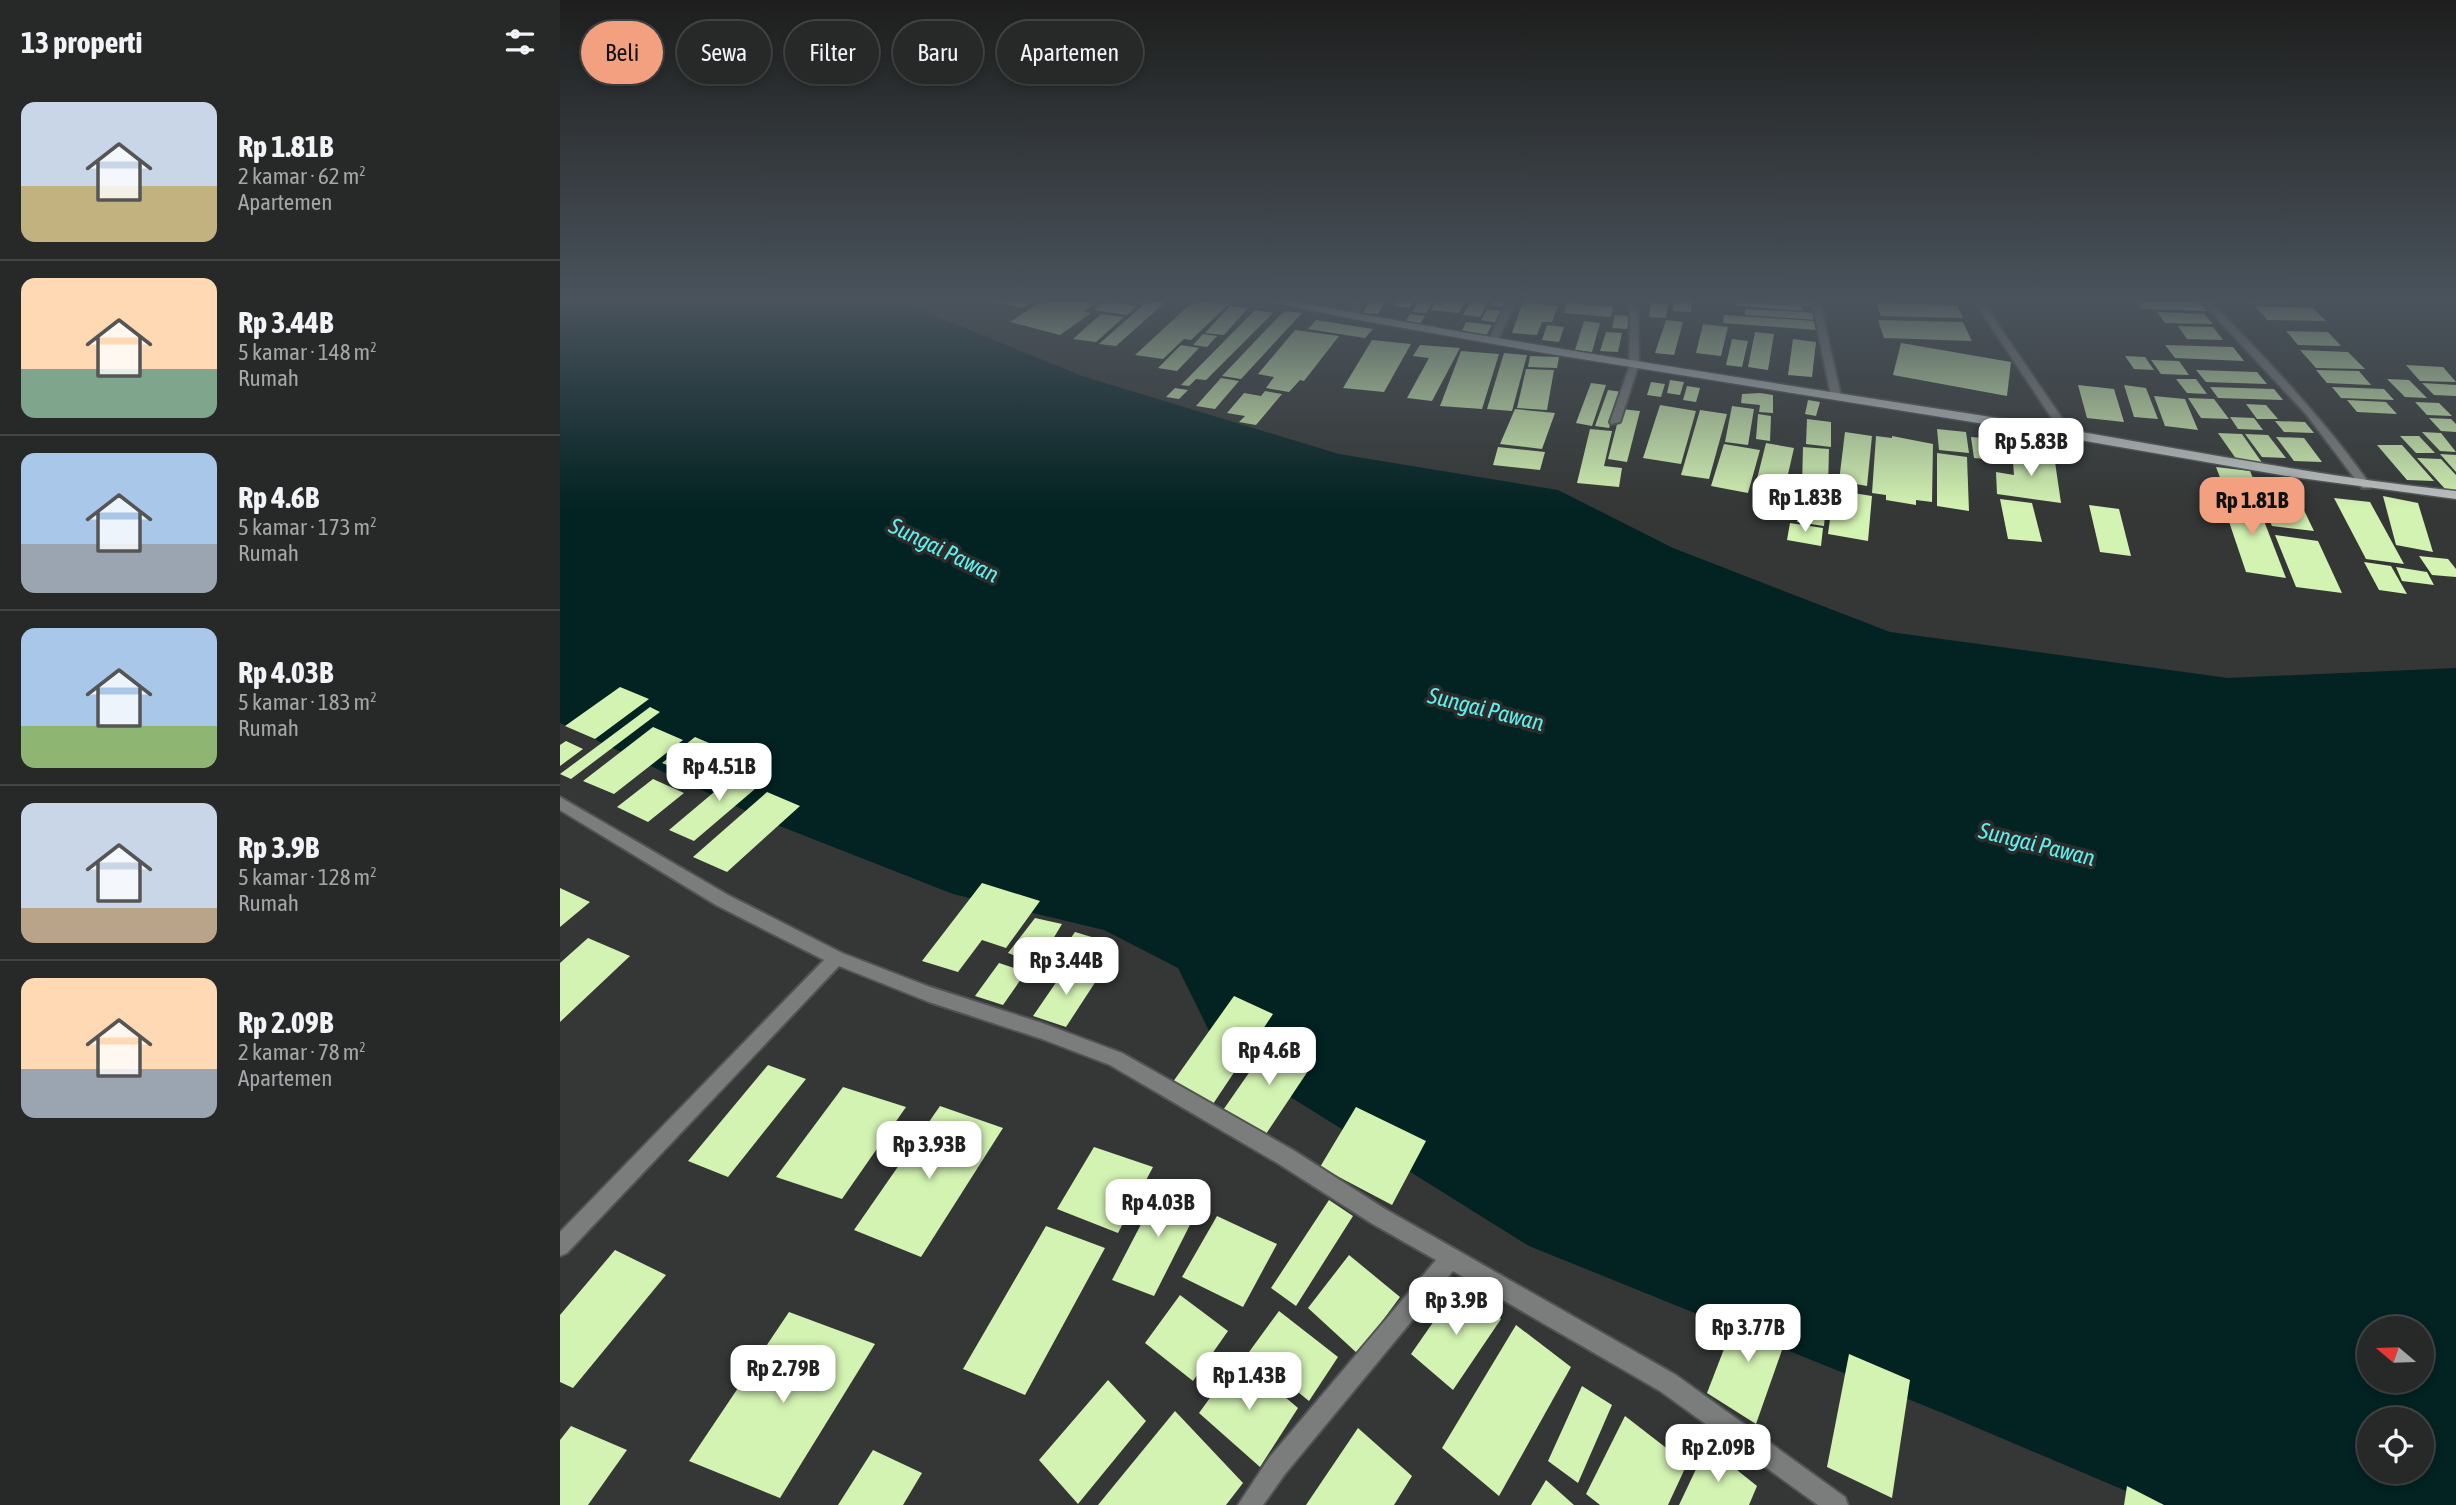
<!DOCTYPE html>
<html lang="id">
<head>
<meta charset="utf-8">
<style>
  body { margin:0; font-family:"Asap Condensed",sans-serif; background:#2f3130; color:#f1f3f6; height:100vh; display:flex; flex-direction:column; font-size:26px; white-space:nowrap }
  * { box-sizing:border-box; margin:0 }
  p { font-size:23px; color:#a4a6a8 }
  .icon { flex:none; width:38px; height:38px; fill:none; stroke:currentColor; stroke-width:2; stroke-linecap:round; stroke-linejoin:round }
  .map { position:relative; flex:1; overflow:hidden }
  .drawer { display:flex; flex-direction:column; background:#272928; width:560px }
  .drawer>* { flex:none }
  .top-card { position:absolute; left:21px; top:21px; width:665px; height:63px; display:flex; gap:14px }
  .needle { width:46px; rotate:289deg }
  .controls { position:absolute; left:1797px; top:1316px; display:grid; gap:14px }
  .controls a { display:grid; place-items:center; width:77px; height:77px; border-radius:50%; background:#272928; box-shadow:0 4px 10px #0003,0 0 0 2px #434545; font-size:35px }
  .price { position:absolute; translate:-50% -60px; padding:0 16px; border-radius:14px; background:#fff; color:#222; font-size:23px; line-height:46px; filter:drop-shadow(0 2px 4px #0008) }
  .price::after { content:''; position:absolute; left:50%; top:42px; width:21px; height:16px; margin-left:-10px; background:inherit; clip-path:polygon(0 0,100% 0,50% 100%) }
  .price.selected { background:#f2a07f; color:#111 }
  ul { padding:0; list-style:none }
  li { display:flex; align-items:center; gap:21px; height:175px; padding:0 21px }
  li+li { border-top:2px solid #434545 }
  li span { display:grid; place-items:center; flex:none; width:196px; height:140px; border-radius:14px; color:#555 }
  li>.icon { margin-inline-start:auto }
  span .icon { width:84px; height:84px; fill:#fffc; stroke-width:1 }
  li b { font-size:30px }
  h2 { display:flex; justify-content:space-between; align-items:center; height:84px; padding:0 21px; font-size:30px }
  .pill { padding:0 24px; border-radius:32px; background:#272928; box-shadow:0 4px 10px #0003,0 0 0 2px #434545; font-size:24px; line-height:63px }
  .pill.selected { background:#f2a07f; color:#111 }
  main { display:flex; flex:1; min-height:0 }
  .map>svg:first-child { display:block }
  .water { fill:#032222; fill-rule:evenodd }
  .building { fill:#d3f3b2 }
  .lines { fill:none; stroke-linecap:round; stroke-linejoin:round }
  .service-casing { stroke:#515452; stroke-width:4 }
  .minor-casing { stroke:#515452; stroke-width:4 }
  .primary-casing { stroke:#515452; stroke-width:3 }
  .service { fill:#7b7d7c; fill-rule:evenodd }
  .minor { fill:#7b7d7c; fill-rule:evenodd }
  .primary { fill:#bec2c1; fill-rule:evenodd }
  .labels { text-anchor:middle; dominant-baseline:central; stroke-width:7; stroke-linejoin:round; paint-order:stroke }
  .water-label { font-size:23px; font-style:italic; fill:#61efed; stroke:#2a2d2b }
</style>
</head>
<body>
<main>
<section class="drawer">
<h2>13 properti<svg class="icon" aria-label="filters" viewBox="0 0 24 24"><path d="M4 7h16M4 17h16"/><circle cx="9" cy="7" r="2"/><circle cx="15" cy="17" r="2"/></svg></h2>
<ul>
<li><span style="background:linear-gradient(#c9d6e8 60%,#c2b280 0)"><svg class="icon" aria-label="home" viewBox="0 0 24 24"><path d="M3 11l9-7 9 7M6 9v11h12V9"/></svg></span><div><b>Rp 1.81B</b><p>2 kamar · 62 m²</p><p>Apartemen</p></div></li>
<li><span style="background:linear-gradient(#ffd9b3 65%,#7fa58c 0)"><svg class="icon" aria-label="home" viewBox="0 0 24 24"><path d="M3 11l9-7 9 7M6 9v11h12V9"/></svg></span><div><b>Rp 3.44B</b><p>5 kamar · 148 m²</p><p>Rumah</p></div></li>
<li><span style="background:linear-gradient(#a9c7e8 65%,#9aa5b1 0)"><svg class="icon" aria-label="home" viewBox="0 0 24 24"><path d="M3 11l9-7 9 7M6 9v11h12V9"/></svg></span><div><b>Rp 4.6B</b><p>5 kamar · 173 m²</p><p>Rumah</p></div></li>
<li><span style="background:linear-gradient(#a9c7e8 70%,#8fb573 0)"><svg class="icon" aria-label="home" viewBox="0 0 24 24"><path d="M3 11l9-7 9 7M6 9v11h12V9"/></svg></span><div><b>Rp 4.03B</b><p>5 kamar · 183 m²</p><p>Rumah</p></div></li>
<li><span style="background:linear-gradient(#c9d6e8 75%,#b9a48a 0)"><svg class="icon" aria-label="home" viewBox="0 0 24 24"><path d="M3 11l9-7 9 7M6 9v11h12V9"/></svg></span><div><b>Rp 3.9B</b><p>5 kamar · 128 m²</p><p>Rumah</p></div></li>
<li><span style="background:linear-gradient(#ffd9b3 65%,#9aa5b1 0)"><svg class="icon" aria-label="home" viewBox="0 0 24 24"><path d="M3 11l9-7 9 7M6 9v11h12V9"/></svg></span><div><b>Rp 2.09B</b><p>2 kamar · 78 m²</p><p>Apartemen</p></div></li>
</ul>
</section>
<div class="map">
<svg width="1896" height="1505" viewBox="0 0 1896 1505">
  <rect width="100%" height="100%" fill="#343735"/>
  <path class="water" d="M0,298H332L522,376L779,454L998,490L1113,548L1330,632L1668,678L1896,668V1505H1599L1380,1412L969,1246L660,1053L618,968L544,930L393,894L207,821L0,723ZM1810,1328H1862V1381H1810ZM1810,1419H1862V1472H1810Z"/>
  <g class="building">
    <polygon points="414,298 451,298 441,305"/>
    <polygon points="456,298 479,298 462,308 446,304"/>
    <polygon points="486,298 543,298 523,312 531,313 500,335 450,322"/>
    <polygon points="553,298 587,298 581,304"/>
    <polygon points="591,298 610,298 556,346 539,344"/>
    <polygon points="637,298 670,303 631,340 624,339 603,359 575,355"/>
    <polygon points="811,298 827,298 818,314 803,313"/>
    <polygon points="839,298 857,298 850,308 834,306"/>
    <polygon points="878,298 907,298 899,313 871,310"/>
    <polygon points="913,298 930,298 920,317 903,315"/>
    <polygon points="936,298 950,298 945,308 932,306"/>
    <polygon points="1114,298 1132,298 1131,312 1113,311"/>
    <polygon points="1178,298 1251,299 1252,306 1178,301"/>
    <polygon points="1574,298 1641,298 1651,311 1581,309"/>
    <polygon points="1682,298 1726,298 1732,304 1686,303"/>
    <polygon points="861,299 874,300 866,313 852,312"/>
    <polygon points="545,301 577,306 567,315 534,310"/>
    <polygon points="963,302 998,306 992,322 982,322 977,335 952,333"/>
    <polygon points="1176,302 1242,306 1243,311 1176,306"/>
    <polygon points="1007,303 1053,307 1051,317 1004,313"/>
    <polygon points="1091,303 1108,304 1106,318 1089,317"/>
    <polygon points="1316,303 1397,305 1403,318 1321,316"/>
    <polygon points="670,306 688,308 664,335 645,333"/>
    <polygon points="1695,306 1753,308 1766,321 1707,320"/>
    <polygon points="927,309 945,311 938,323 921,320"/>
    <polygon points="1185,309 1256,313 1256,320 1185,315"/>
    <polygon points="695,310 713,313 646,380 636,379 629,386 621,385"/>
    <polygon points="724,311 742,313 681,379 662,376"/>
    <polygon points="1597,312 1644,314 1653,324 1605,323"/>
    <polygon points="541,314 564,317 536,342 513,339"/>
    <polygon points="850,314 865,316 860,324 845,323"/>
    <polygon points="1055,315 1070,316 1067,329 1052,328"/>
    <polygon points="1164,315 1256,321 1257,330 1163,323"/>
    <polygon points="756,320 813,329 805,338 748,329"/>
    <polygon points="1106,320 1123,322 1114,355 1095,353"/>
    <polygon points="1318,320 1403,322 1412,341 1324,338"/>
    <polygon points="1024,321 1040,323 1032,352 1015,350"/>
    <polygon points="906,322 932,325 926,336 901,333"/>
    <polygon points="1143,324 1168,327 1161,356 1136,353"/>
    <polygon points="987,325 1004,327 999,342 982,340"/>
    <polygon points="1618,326 1653,327 1663,340 1627,339"/>
    <polygon points="735,330 779,336 744,381 740,380 729,392 706,388 714,377 698,374"/>
    <polygon points="1726,331 1768,332 1781,346 1738,345"/>
    <polygon points="1046,332 1062,333 1058,352 1040,351"/>
    <polygon points="1195,332 1214,334 1208,370 1188,367"/>
    <polygon points="643,334 657,336 647,347 633,345"/>
    <polygon points="1172,339 1188,341 1182,367 1166,365"/>
    <polygon points="1233,339 1256,342 1252,377 1228,375"/>
    <polygon points="812,340 851,344 824,392 783,388"/>
    <polygon points="1341,343 1451,362 1447,396 1333,375"/>
    <polygon points="621,345 639,348 617,371 598,368"/>
    <polygon points="860,345 900,348 872,401 847,398 869,358 853,356"/>
    <polygon points="1605,345 1673,347 1684,361 1615,358"/>
    <polygon points="1740,350 1788,352 1805,369 1756,368"/>
    <polygon points="901,351 939,354 922,409 880,406"/>
    <polygon points="944,353 967,355 952,411 927,409"/>
    <polygon points="970,356 999,357 997,368 968,367"/>
    <polygon points="1565,356 1585,357 1594,370 1574,369"/>
    <polygon points="1591,360 1619,361 1629,375 1601,374"/>
    <polygon points="1846,365 1883,367 1896,382 1860,381"/>
    <polygon points="966,369 994,370 987,410 957,408"/>
    <polygon points="1636,370 1697,372 1707,384 1646,382"/>
    <polygon points="1756,370 1799,371 1811,385 1767,383"/>
    <polygon points="661,378 679,381 655,409 636,406"/>
    <polygon points="1616,379 1636,379 1647,394 1627,393"/>
    <polygon points="1827,379 1849,380 1867,398 1845,397"/>
    <polygon points="1110,380 1124,382 1120,395 1107,393"/>
    <polygon points="1091,382 1105,384 1101,397 1087,395"/>
    <polygon points="1031,383 1046,385 1032,426 1016,423"/>
    <polygon points="1862,383 1896,385 1896,396 1874,395"/>
    <polygon points="1518,385 1554,389 1564,422 1527,418"/>
    <polygon points="1564,385 1586,388 1598,419 1574,417"/>
    <polygon points="1127,386 1140,388 1136,402 1123,400"/>
    <polygon points="1650,387 1714,389 1723,400 1658,398"/>
    <polygon points="1772,387 1824,389 1834,400 1781,398"/>
    <polygon points="615,388 628,390 619,399 606,397"/>
    <polygon points="1048,390 1062,392 1049,428 1035,426"/>
    <polygon points="705,391 722,394 696,425 679,422 685,416 667,413 684,393 701,396"/>
    <polygon points="1200,393 1213,395 1213,413 1199,412 1200,405 1181,403 1182,394"/>
    <polygon points="1594,396 1625,399 1638,430 1605,426"/>
    <polygon points="1628,398 1654,399 1669,419 1641,418"/>
    <polygon points="1248,400 1260,402 1256,416 1245,414"/>
    <polygon points="1787,400 1826,402 1837,414 1797,412"/>
    <polygon points="1855,402 1879,403 1892,416 1867,415"/>
    <polygon points="1686,404 1706,405 1718,419 1697,419"/>
    <polygon points="1100,405 1136,411 1121,464 1083,458"/>
    <polygon points="1172,406 1194,409 1188,445 1165,442"/>
    <polygon points="955,409 995,413 982,449 940,444"/>
    <polygon points="1061,409 1080,411 1067,462 1048,459"/>
    <polygon points="1140,410 1167,414 1149,479 1121,475"/>
    <polygon points="1198,414 1211,416 1210,441 1196,439"/>
    <polygon points="1670,417 1694,418 1703,430 1678,429"/>
    <polygon points="1869,418 1891,419 1896,424 1896,432 1881,431"/>
    <polygon points="1247,419 1271,422 1271,447 1246,444"/>
    <polygon points="1715,421 1745,422 1754,433 1724,432"/>
    <polygon points="1030,429 1052,431 1044,466 1062,468 1059,487 1017,483"/>
    <polygon points="1377,429 1406,432 1409,453 1379,450"/>
    <polygon points="1285,432 1312,436 1307,486 1279,481"/>
    <polygon points="1862,432 1881,433 1896,452 1880,451"/>
    <polygon points="1658,433 1682,434 1703,464 1679,463"/>
    <polygon points="1685,434 1708,435 1726,458 1702,457"/>
    <polygon points="1316,436 1332,438 1332,436 1373,444 1372,502 1356,500 1356,505 1326,500 1326,495 1312,493"/>
    <polygon points="1840,436 1859,436 1875,453 1856,453"/>
    <polygon points="1411,437 1444,440 1449,461 1414,458"/>
    <polygon points="1716,437 1744,438 1762,462 1734,461"/>
    <polygon points="1206,443 1234,448 1223,496 1194,491"/>
    <polygon points="1164,444 1200,450 1188,493 1151,486"/>
    <polygon points="1817,445 1842,445 1874,481 1847,480"/>
    <polygon points="938,447 985,452 980,470 933,465"/>
    <polygon points="1243,447 1269,449 1268,489 1242,486"/>
    <polygon points="1452,449 1494,455 1501,503 1437,494 1436,472 1454,475"/>
    <polygon points="1377,453 1407,457 1409,511 1377,506"/>
    <polygon points="1880,454 1896,455 1896,472"/>
    <polygon points="1857,458 1881,459 1896,475 1896,491 1886,490"/>
    <polygon points="1656,467 1690,471 1699,492 1664,488"/>
    <polygon points="1700,482 1736,486 1742,497 1705,493"/>
    <polygon points="1241,488 1267,492 1264,526 1237,522"/>
    <polygon points="1274,490 1312,496 1308,541 1268,534"/>
    <polygon points="1697,494 1738,498 1754,531 1712,526"/>
    <polygon points="1660,495 1696,500 1726,578 1686,572"/>
    <polygon points="1823,496 1858,503 1873,552 1836,545"/>
    <polygon points="1774,498 1810,502 1844,564 1806,559"/>
    <polygon points="1440,499 1472,503 1482,542 1448,539"/>
    <polygon points="1529,505 1559,509 1571,556 1540,552"/>
    <polygon points="1230,523 1263,528 1261,546 1227,540"/>
    <polygon points="1715,535 1758,541 1782,593 1736,587"/>
    <polygon points="1859,556 1888,559 1896,569 1896,577 1872,575"/>
    <polygon points="1804,562 1831,566 1847,594 1819,590"/>
    <polygon points="1836,567 1867,572 1874,585 1842,581"/>
    <polygon points="60,687 89,699 35,739 5,726"/>
    <polygon points="90,707 100,712 11,779 0,774"/>
    <polygon points="93,727 123,740 54,794 23,781"/>
    <polygon points="135,737 149,743 117,769 102,763"/>
    <polygon points="6,741 23,749 0,766 0,745"/>
    <polygon points="185,766 210,776 134,841 109,830"/>
    <polygon points="93,779 124,793 88,822 57,807"/>
    <polygon points="207,792 240,806 167,872 133,857"/>
    <polygon points="422,883 480,901 446,948 422,940 398,972 362,961"/>
    <polygon points="0,888 30,902 0,927"/>
    <polygon points="475,918 502,924 478,964 448,953"/>
    <polygon points="515,932 548,942 528,971 495,961"/>
    <polygon points="28,938 70,956 0,1022 0,963"/>
    <polygon points="439,963 466,972 443,1005 415,996"/>
    <polygon points="506,968 538,978 506,1027 473,1016"/>
    <polygon points="674,996 713,1014 651,1107 610,1086"/>
    <polygon points="714,1037 756,1059 704,1137 661,1113"/>
    <polygon points="208,1065 246,1079 168,1177 128,1161"/>
    <polygon points="283,1087 346,1107 282,1199 216,1177"/>
    <polygon points="380,1106 443,1128 361,1257 294,1230"/>
    <polygon points="796,1107 866,1141 832,1205 760,1167"/>
    <polygon points="534,1147 593,1167 558,1233 497,1209"/>
    <polygon points="603,1182 644,1197 594,1296 552,1280"/>
    <polygon points="769,1200 793,1216 736,1306 711,1288"/>
    <polygon points="657,1216 717,1244 683,1307 622,1277"/>
    <polygon points="486,1226 545,1248 465,1395 403,1369"/>
    <polygon points="55,1250 106,1275 13,1388 0,1382 0,1315"/>
    <polygon points="789,1255 840,1297 798,1354 748,1308"/>
    <polygon points="899,1285 941,1319 893,1390 851,1354"/>
    <polygon points="620,1295 668,1331 633,1381 585,1343"/>
    <polygon points="1181,1305 1228,1333 1196,1424 1147,1393"/>
    <polygon points="719,1311 778,1357 749,1401 689,1352"/>
    <polygon points="229,1312 315,1344 220,1498 129,1461"/>
    <polygon points="956,1325 1011,1367 939,1496 882,1448"/>
    <polygon points="1289,1354 1350,1380 1332,1498 1267,1467"/>
    <polygon points="679,1358 738,1408 700,1467 639,1413"/>
    <polygon points="548,1380 586,1421 518,1504 479,1460"/>
    <polygon points="1022,1386 1052,1405 1018,1483 988,1461"/>
    <polygon points="615,1411 683,1483 666,1505 538,1505"/>
    <polygon points="1065,1416 1127,1464 1108,1505 1040,1505 1026,1494"/>
    <polygon points="11,1426 67,1450 28,1505 0,1505 0,1440"/>
    <polygon points="798,1428 852,1476 834,1505 746,1505"/>
    <polygon points="1147,1446 1197,1486 1189,1505 1119,1505"/>
    <polygon points="313,1450 362,1473 343,1505 278,1505"/>
    <polygon points="986,1480 1014,1505 971,1505"/>
    <polygon points="1567,1486 1604,1505 1564,1505"/>
  </g>
  <g class="lines">
    <defs>
      <polygon id="service" points="1071,362 1079,364 1060,422 1051,424 1050,422"/>
      <g id="minor">
        <polygon points="797,298 805,298 797,317 793,320 789,317"/>
        <polygon points="949,298 957,298 938,341 930,343 928,341"/>
        <polygon points="1063,298 1071,298 1078,311 1079,364 1074,367 1069,364 1070,311"/>
        <polygon points="1251,298 1259,298 1281,396 1279,398 1271,396"/>
        <polygon points="1412,298 1420,298 1512,433 1511,435 1503,435"/>
        <path d="M1638,298H1647C1705,358 1763,417 1811,486L1810,488H1802L1746,414Z"/>
        <polygon points="0,797 168,895 282,953 370,987 482,1023 562,1053 733,1150 825,1209 1116,1375 1285,1497 1288,1505 1258,1505 1100,1391 893,1271 725,1474 703,1505 678,1505 709,1458 876,1260 811,1223 719,1164 550,1065 482,1039 369,1002 279,966 7,1253 0,1256 0,1232 264,960 156,905 0,810"/>
      </g>
      <path id="primary" d="M693,298H715C961,345 1209,382 1457,421C1603,445 1748,475 1896,491V499L1733,477L1462,430L984,353L793,319Z"/>
    </defs>
    <use href="#service" class="service-casing"/>
    <use href="#minor" class="minor-casing"/>
    <use href="#primary" class="primary-casing"/>
    <use href="#service" class="service"/>
    <use href="#minor" class="minor"/>
    <use href="#primary" class="primary"/>
  </g>
  <linearGradient id="sky" x2="0" y2="1"><stop stop-color="#1d1e1d"/><stop offset="0.59" stop-color="#4a535c"/><stop offset="1" stop-color="#4a535c" stop-opacity="0"/></linearGradient>
  <rect width="1896" height="509" fill="url(#sky)"/>
  <g class="labels">
    <g class="water-label">
      <text transform="translate(384 550) rotate(26)">Sungai Pawan</text>
      <text transform="translate(926 709) rotate(14)">Sungai Pawan</text>
      <text transform="translate(1477 844) rotate(14)">Sungai Pawan</text>
    </g>
  </g>
</svg>
<div class="controls">
<a><svg class="needle" viewBox="-14 -14 28 28"><path d="M0-13l5 13h-10z" fill="#e53935"/><path d="M0 13l5-13h-10z" fill="#a4a6a8"/></svg></a>
<a><svg class="icon" aria-label="locate" viewBox="0 0 24 24"><circle cx="12" cy="12" r="6"/><path d="M12 2v4M12 18v4M2 12h4M18 12h4"/></svg></a>
</div>
<b class="price" style="left:1471px;top:478px">Rp 5.83B</b>
<b class="price" style="left:1245px;top:534px">Rp 1.83B</b>
<b class="price selected" style="left:1692px;top:537px">Rp 1.81B</b>
<b class="price" style="left:159px;top:803px">Rp 4.51B</b>
<b class="price" style="left:506px;top:997px">Rp 3.44B</b>
<b class="price" style="left:709px;top:1087px">Rp 4.6B</b>
<b class="price" style="left:369px;top:1181px">Rp 3.93B</b>
<b class="price" style="left:598px;top:1239px">Rp 4.03B</b>
<b class="price" style="left:896px;top:1337px">Rp 3.9B</b>
<b class="price" style="left:1188px;top:1364px">Rp 3.77B</b>
<b class="price" style="left:223px;top:1405px">Rp 2.79B</b>
<b class="price" style="left:689px;top:1412px">Rp 1.43B</b>
<b class="price" style="left:1158px;top:1484px">Rp 2.09B</b>
<div class="top-card">
<a class="pill selected">Beli</a>
<a class="pill">Sewa</a>
<a class="pill">Filter</a>
<a class="pill">Baru</a>
<a class="pill">Apartemen</a>
</div>
</div>
</main>
</body>
</html>
